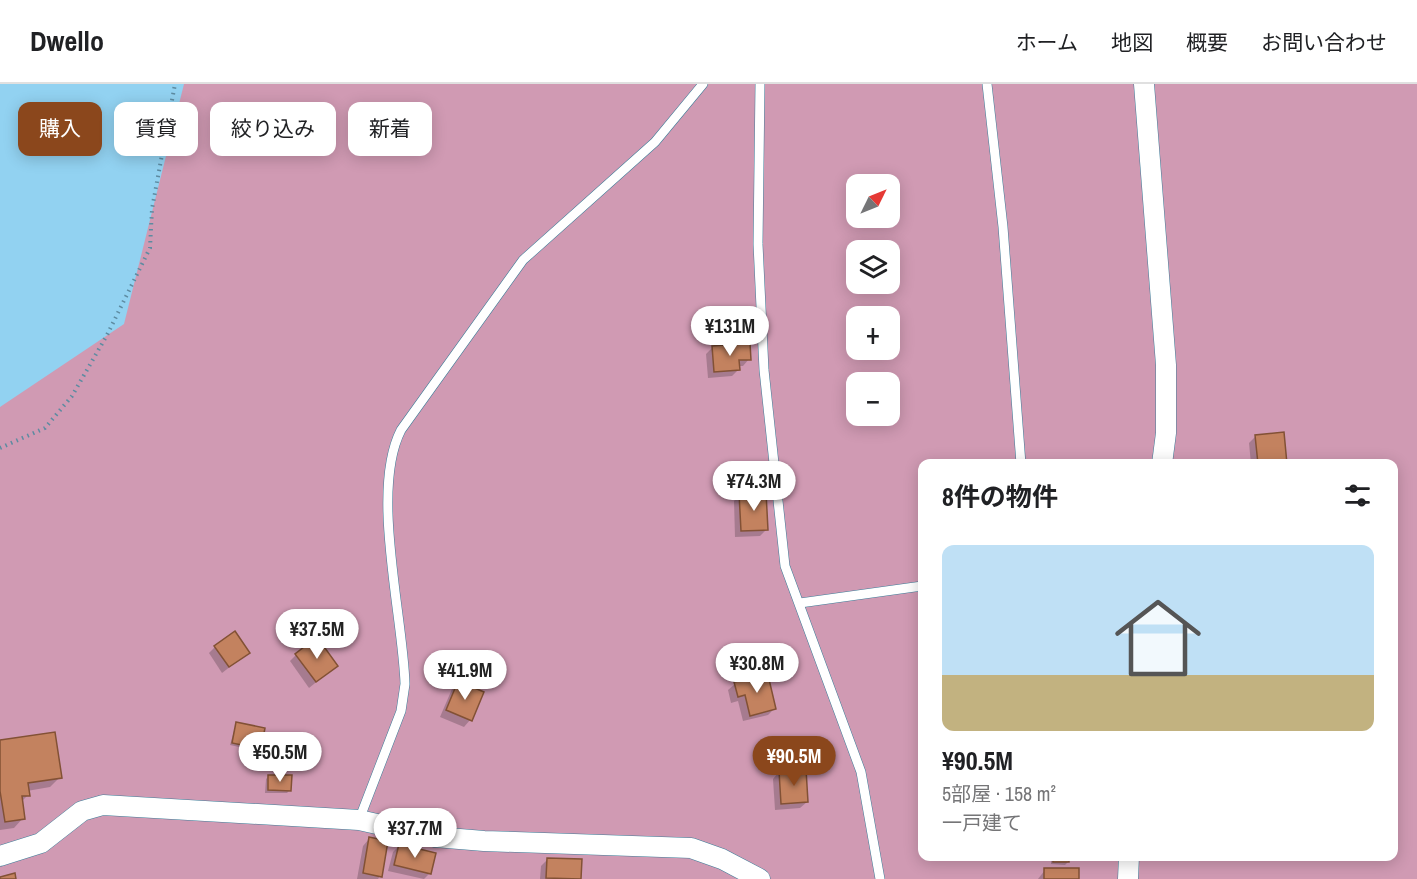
<!DOCTYPE html>
<html lang="ja">
<head>
<meta charset="utf-8">
<style>
  body { margin:0; font-family:"Archivo Narrow","Noto Sans JP",sans-serif; background:#f2f2f2; color:#202124; height:100vh; display:flex; flex-direction:column; font-size:22px; white-space:nowrap }
  * { box-sizing:border-box; margin:0 }
  p { font-size:20px; color:#757577 }
  .icon { flex:none; width:33px; height:33px; fill:none; stroke:currentColor; stroke-width:2; stroke-linecap:round; stroke-linejoin:round }
  .map { position:relative; flex:1; overflow:hidden }
  .sheet { position:absolute; left:918px; top:375px; width:480px; height:402px; display:flex; flex-direction:column; background:#fff; border-radius:12px; box-shadow:0 3px 15px #0003 }
  .sheet>* { flex:none }
  .banner { position:absolute; left:18px; top:18px; width:570px; height:54px; display:flex; gap:12px }
  .needle { width:39px; rotate:47deg }
  .controls { position:absolute; left:846px; top:90px; display:grid; gap:12px }
  .controls a { display:grid; place-items:center; width:54px; height:54px; border-radius:12px; background:#fff; box-shadow:0 3px 15px #0003; font-size:30px }
  .price { position:absolute; translate:-50% -51px; padding:0 14px; border-radius:21px; background:#fff; color:#222; font-size:20px; line-height:39px; filter:drop-shadow(0 2px 3px #0008) }
  .price::after { content:''; position:absolute; left:50%; top:36px; width:18px; height:14px; margin-left:-9px; background:inherit; clip-path:polygon(0 0,100% 0,50% 100%) }
  .price.active { background:#8b471c; color:#fff }
  ul { padding:0; list-style:none }
  li { display:grid; align-content:center; gap:12px; height:318px; padding:0 24px }
  li+li { border-top:2px solid #e0e0e0 }
  li span { display:grid; place-items:center; height:186px; border-radius:12px; color:#555 }
  li>.icon { margin-inline-start:auto }
  span .icon { width:108px; height:108px; fill:#fffc; stroke-width:1 }
  li b { font-size:26px }
  h2 { display:flex; justify-content:space-between; align-items:center; height:72px; padding:0 24px; font-size:26px }
  .tag { padding:0 21px; border-radius:12px; background:#fff; box-shadow:0 3px 15px #0003; font-size:21px; line-height:54px }
  .tag.active { background:#8b471c; color:#fff }
  header { display:flex; align-items:center; gap:36px; box-sizing:border-box; height:84px; padding:0 30px; background:#fff; border-bottom:2px solid #e0e0e0 }
  header strong { font-size:28px }
  nav { display:flex; gap:33px; margin-inline-start:auto; font-size:21px }
  .map>svg:first-child { display:block }
  .green { fill:#d09ab3; fill-rule:evenodd }
  .shadow { fill:#0003 }
  .building { fill:#c3825f; stroke:#825135; stroke-width:1.5 }
  .lines { fill:none; stroke-linecap:round; stroke-linejoin:round }
  .lane-casing { stroke:#3d7c98; stroke-width:10 }
  .street-casing { stroke:#3d7c98; stroke-width:21 }
  .path { stroke:#5d8ba1; stroke-width:4; stroke-dasharray:1.5 4.5; stroke-linecap:butt }
  .lane { stroke:#fff; stroke-width:9 }
  .street { stroke:#fff; stroke-width:20 }
</style>
</head>
<body>
<header>
<strong>Dwello</strong>
<nav><a>ホーム</a><a>地図</a><a>概要</a><a>お問い合わせ</a></nav>
</header>
<div class="map">
<svg width="1417" height="795" viewBox="0 0 1417 795">
  <rect width="100%" height="100%" fill="#92d2f1"/>
  <path class="green" d="M184,0H1417V795H0V323L124,240ZM856,100H890V134H856ZM856,166H890V200H856ZM856,232H890V266H856ZM856,298H890V332H856ZM922,380H1394V772H922Z"/>
  <g class="shadow">
    <polygon points="713,263 749,275 743,282 738,282 738,286 732,292 708,294 706,270"/>
    <polygon points="1255,353 1286,380 1251,380 1249,359"/>
    <polygon points="740,410 766,446 760,452 735,453 734,417"/>
    <polygon points="215,563 248,569 222,589 209,569"/>
    <polygon points="296,571 336,582 309,604 290,577"/>
    <polygon points="458,598 470,636 464,643 440,633 452,605"/>
    <polygon points="735,600 774,625 768,631 743,637 738,617 731,619 728,606"/>
    <polygon points="236,640 260,664 257,667 230,661"/>
    <polygon points="0,657 60,693 50,703 27,707 28,711 21,718 23,734 14,744 0,746"/>
    <polygon points="779,688 807,718 800,724 775,726 773,695"/>
    <polygon points="269,692 290,706 287,709 265,709 266,695"/>
    <polygon points="369,755 380,792 378,795 357,795 363,762"/>
    <polygon points="399,762 434,770 429,790 424,795 388,787 393,768"/>
    <polygon points="1051,772 1068,772 1068,778 1065,781 1051,780"/>
    <polygon points="548,775 580,777 579,795 540,795 541,782"/>
    <polygon points="1045,786 1077,795 1038,795"/>
  </g>
  <g class="building">
    <polygon points="750,259 751,276 739,276 740,286 714,288 712,262"/>
    <polygon points="1284,348 1287,380 1258,380 1255,351"/>
    <polygon points="766,408 768,446 741,447 739,409"/>
    <polygon points="235,547 250,569 229,583 214,562"/>
    <polygon points="317,553 338,582 316,598 295,570"/>
    <polygon points="768,591 776,625 750,632 745,611 738,613 734,598"/>
    <polygon points="458,597 484,608 472,637 446,626"/>
    <polygon points="236,638 265,644 261,665 232,659"/>
    <polygon points="55,648 62,694 28,699 30,712 22,712 25,735 5,738 0,707 0,656"/>
    <polygon points="806,685 808,718 781,720 779,687"/>
    <polygon points="268,691 292,691 291,707 268,706"/>
    <polygon points="369,753 388,757 382,793 363,789"/>
    <polygon points="399,760 436,769 431,790 394,781"/>
    <rect x="1053" y="772" width="16" height="6"/>
    <polygon points="547,774 582,775 581,795 546,794"/>
    <rect x="1044" y="784" width="35" height="11"/>
    <polygon points="15,789 16,795 0,795 0,793"/>
  </g>
  <g class="lines">
    <defs>
      <g id="lane">
        <polyline points="760,0 758,160 764,286 785,482 861,688 880,795"/>
        <polyline points="987,0 1003,143 1021,380"/>
        <polyline points="800,519 922,502"/>
        <path d="M359,736L401,627L405,600C403,531 370,406 401,346L523,176L655,58L703,0"/>
      </g>
      <g id="street">
        <polyline points="1144,0 1166,281 1166,349 1162,380"/>
        <polyline points="0,772 41,759 82,727 103,721 359,736 435,753 484,757 691,764 722,775 760,795"/>
        <polyline points="1128,795 1129,772"/>
      </g>
    </defs>
    <use href="#lane" class="lane-casing"/>
    <use href="#street" class="street-casing"/>
    <polyline class="path" points="0,364 45,344 72,312 107,251 150,164 152,125 175,0"/>
    <use href="#lane" class="lane"/>
    <use href="#street" class="street"/>
  </g>
</svg>
<div class="controls">
<a><svg class="needle" viewBox="-14 -14 28 28"><path d="M0-13l5 13h-10z" fill="#e53935"/><path d="M0 13l5-13h-10z" fill="#757577"/></svg></a>
<a><svg class="icon" aria-label="layers" viewBox="0 0 24 24"><path d="M12 4l9 5-9 5-9-5zM3 14l9 5 9-5"/></svg></a>
<a>+</a>
<a>−</a>
</div>
<b class="price" style="left:730px;top:273px">¥131M</b>
<b class="price" style="left:754px;top:428px">¥74.3M</b>
<b class="price" style="left:317px;top:576px">¥37.5M</b>
<b class="price" style="left:757px;top:610px">¥30.8M</b>
<b class="price" style="left:465px;top:617px">¥41.9M</b>
<b class="price" style="left:280px;top:699px">¥50.5M</b>
<b class="price active" style="left:794px;top:703px">¥90.5M</b>
<b class="price" style="left:415px;top:775px">¥37.7M</b>
<div class="banner">
<a class="tag active">購入</a>
<a class="tag">賃貸</a>
<a class="tag">絞り込み</a>
<a class="tag">新着</a>
</div>
<section class="sheet">
<h2>8件の物件<svg class="icon" aria-label="filters" viewBox="0 0 24 24"><path d="M4 7h16M4 17h16"/><circle cx="9" cy="7" r="2"/><circle cx="15" cy="17" r="2"/></svg></h2>
<ul>
<li><span style="background:linear-gradient(#bfe0f5 70%,#c2b280 0)"><svg class="icon" aria-label="home" viewBox="0 0 24 24"><path d="M3 11l9-7 9 7M6 9v11h12V9"/></svg></span><div><b>¥90.5M</b><p>5部屋 · 158 m²</p><p>一戸建て</p></div></li>
</ul>
</section>
</div>
</body>
</html>
